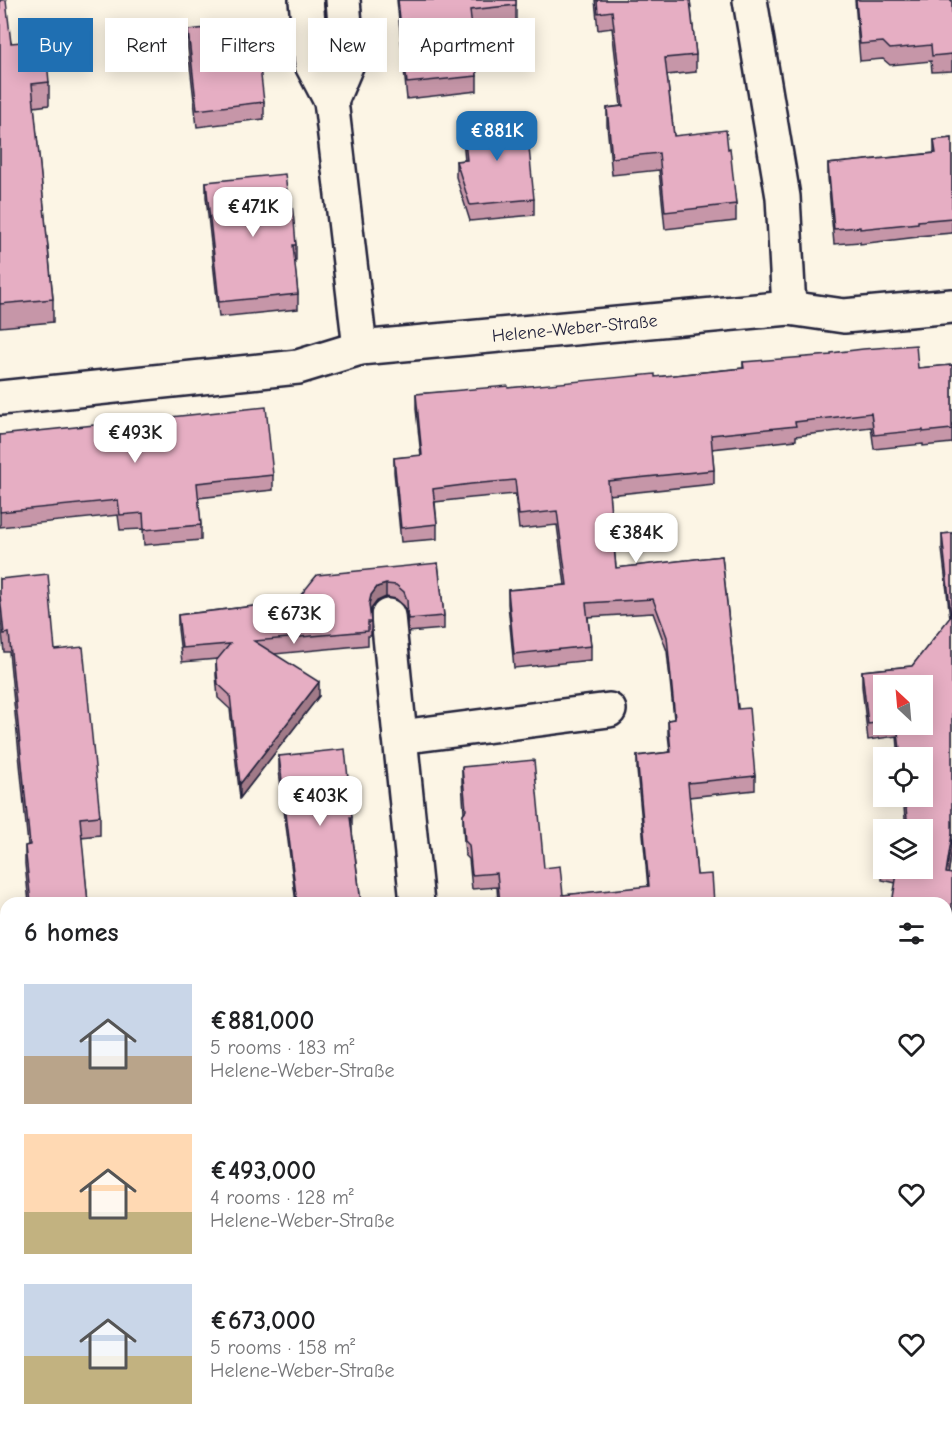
<!DOCTYPE html>
<html lang="en">
<head>
<meta charset="utf-8">
<style>
  body { margin:0; font-family:"Comic Neue",sans-serif; background:#f6f6f6; color:#202124; height:100vh; display:flex; flex-direction:column; font-size:22px; white-space:nowrap }
  * { box-sizing:border-box; margin:0 }
  p { font-size:20px; color:#757577 }
  .icon { flex:none; width:33px; height:33px; fill:none; stroke:currentColor; stroke-width:2; stroke-linecap:round; stroke-linejoin:round }
  .map { position:relative; flex:1; overflow:hidden }
  .panel { position:absolute; left:0px; top:897px; width:952px; height:536px; display:flex; flex-direction:column; background:#fff; border-radius:18px 18px 0 0; box-shadow:0 3px 15px #0003 }
  .panel>* { flex:none }
  .top-card { position:absolute; left:18px; top:18px; width:600px; height:54px; display:flex; gap:12px }
  .needle { width:39px; rotate:334deg }
  .buttons { position:absolute; left:873px; top:675px; display:grid; gap:12px }
  .buttons a { display:grid; place-items:center; width:60px; height:60px; border-radius:0px; background:#fff; box-shadow:0 3px 15px #0003; font-size:30px }
  .price { position:absolute; translate:-50% -51px; padding:0 14px; border-radius:12px; background:#fff; color:#222; font-size:20px; line-height:39px; filter:drop-shadow(0 2px 3px #0008) }
  .price::after { content:''; position:absolute; left:50%; top:36px; width:18px; height:14px; margin-left:-9px; background:inherit; clip-path:polygon(0 0,100% 0,50% 100%) }
  .price.selected { background:#1f6fb2; color:#fff }
  ul { padding:0; list-style:none }
  li { display:flex; align-items:center; gap:18px; height:150px; padding:0 24px }
  li span { display:grid; place-items:center; flex:none; width:168px; height:120px; border-radius:0px; color:#555 }
  li>.icon { margin-inline-start:auto }
  span .icon { width:72px; height:72px; fill:#fffc; stroke-width:1 }
  li b { font-size:26px }
  h2 { display:flex; justify-content:space-between; align-items:center; height:72px; padding:0 24px; font-size:26px }
  .pill { padding:0 21px; border-radius:0px; background:#fff; box-shadow:0 3px 15px #0003; font-size:21px; line-height:54px }
  .pill.selected { background:#1f6fb2; color:#fff }
  .map>svg:first-child { display:block }
  .lines { fill:none; stroke-linecap:round; stroke-linejoin:round }
  .street-casing { stroke:#22223b; stroke-width:38 }
  .street { stroke:#fcf5e5; stroke-width:33 }
  .wall { fill:#c696a8; stroke:#22223b; stroke-width:1.5; fill-rule:evenodd }
  .shaded-wall { fill:#a17a88; stroke:#22223b; stroke-width:1.5 }
  .building { fill:#e6aec3; stroke:#22223b; stroke-width:1.5 }
  .labels { text-anchor:middle; dominant-baseline:central; stroke-width:4.5; stroke-linejoin:round; paint-order:stroke }
  .street-label { font-size:18px; fill:#22223b; stroke:#fcf5e5 }
</style>
</head>
<body>
<div class="map">
<svg width="952" height="1432" viewBox="0 0 952 1432">
  <rect width="100%" height="100%" fill="#fcf5e5"/>
  <filter id="ink" filterUnits="userSpaceOnUse"><feTurbulence type="fractalNoise" baseFrequency=".0167" numOctaves="2"/><feDisplacementMap in="SourceGraphic" scale="12" xChannelSelector="R" yChannelSelector="G"/><feConvolveMatrix kernelMatrix="1 2 1 2 8 2 1 2 1" color-interpolation-filters="sRGB"/></filter>
  <g filter="url(#ink)">
    <g class="lines">
      <defs>
        <g id="street">
          <polyline points="306,0 312,65 331,101 360,348"/>
          <polyline points="750,0 783,197 789,308"/>
          <polyline points="331,101 348,61 343,0"/>
          <path id="s1" d="M0,398L298,367L360,348L789,308L844,316L952,306"/>
          <polyline points="388,616 400,737"/>
          <polyline points="417,903 400,737 609,710"/>
          <polyline points="946,1021 952,1020"/>
          <polyline points="0,1121 6,1120"/>
          <polyline points="0,1173 6,1222"/>
          <polyline points="17,1426 18,1432"/>
        </g>
      </defs>
      <use href="#street" class="street-casing"/>
      <use href="#street" class="street"/>
    </g>
    <g class="wall">
      <polygon points="0,0 11,43 49,82 49,105 34,107 53,299 53,322 0,327"/>
      <polygon points="397,0 516,0 516,21 471,26 477,76 477,91 407,99"/>
      <polygon points="595,0 690,0 696,55 696,72 667,75 674,136 728,149 736,204 736,221 665,229 659,170 612,175 607,125 607,108 621,106 612,28 598,30"/>
      <polygon points="855,0 952,0 952,71 932,72 931,61 890,65 883,59 860,61"/>
      <polygon points="188,30 264,102 264,119 197,127 188,47"/>
      <polygon points="463,123 534,199 534,215 470,221 456,177 456,161 465,160 463,139"/>
      <polygon points="952,138 952,233 918,236 918,237 860,244 860,242 834,244 828,178 828,164 934,153 934,140"/>
      <polygon points="206,182 288,198 296,245 296,260 294,260 298,294 298,309 219,317 206,197"/>
      <polygon points="743,362 918,368 952,365 952,443 923,446 923,444 874,449 871,427 796,436 796,440 712,449 714,470 714,484 609,495 616,568 722,556 738,709 755,776 755,790 689,797 697,875 714,903 498,903 497,887 472,889 469,859 465,855 463,828 463,814 464,812 462,782 462,767 544,868 563,895 648,887 637,770 637,756 670,752 668,734 668,720 674,719 667,651 653,613 588,617 591,646 591,660 514,668 508,604 508,590 565,585 557,525 519,529 515,494 471,498 435,502 437,524 437,539 401,542 394,472 394,458 421,456 416,409 416,394 508,388 655,377 743,368"/>
      <polygon points="0,435 273,475 273,490 198,498 201,525 201,540 144,545 143,529 120,530 118,515 0,527"/>
      <path d="M952,533V850L948,874H952V965L946,964V903L896,883L882,880V865L884,856V868H922V830H906L903,796H922V758H899L897,736L868,740L862,686V671L912,666L950,618L942,549V534ZM884,686L922,724H884Z"/>
      <polygon points="438,563 444,616 444,629 408,632 407,614 404,606 396,599 386,597 377,601 371,609 371,636 368,636 368,645 274,654 319,696 240,798 230,709 218,698 216,675 216,661 218,659 182,662 178,629 178,615 296,601"/>
      <polygon points="0,579 55,650 100,816 100,835 81,837 88,903 29,903 25,864 25,846 28,845 9,652 4,652 0,613"/>
      <polygon points="279,756 352,817 352,831 361,903 296,903 279,771"/>
      <polygon points="946,1084 952,1084 952,1210 951,1210 951,1178 946,1178"/>
      <polygon points="946,1277 952,1278 952,1410 946,1409"/>
      <polygon points="497,1426 577,1426 578,1432 498,1432"/>
      <rect x="649" y="1426" width="215" height="6"/>
    </g>
    <g class="shaded-wall">
      <polygon points="386,584 386,597 377,601 371,609 369,618 369,604 371,595 377,587"/>
      <polygon points="319,682 319,696 240,798 240,784"/>
      <polygon points="952,834 952,850 946,889 946,873"/>
    </g>
    <g class="building">
      <polygon points="0,0 6,0 11,43 45,40 49,82 32,84 53,299 0,304"/>
      <polygon points="398,0 516,0 516,5 470,10 477,76 407,83"/>
      <polygon points="597,0 690,0 696,55 665,58 674,136 726,130 728,149 730,148 736,204 665,212 659,153 612,158 607,108 623,106 612,11 598,13"/>
      <polygon points="856,0 952,0 952,54 932,56 931,45 890,49 883,42 860,44"/>
      <polygon points="255,23 264,102 197,110 188,30"/>
      <polygon points="526,117 534,199 470,205 456,161 467,160 463,123"/>
      <polygon points="952,138 952,218 918,221 918,223 860,229 860,227 834,229 828,164 936,153 934,140"/>
      <polygon points="285,174 288,198 291,197 294,221 296,245 293,245 298,294 219,302 206,182"/>
      <polygon points="916,345 918,368 952,365 952,429 923,432 923,430 874,435 871,413 795,422 796,426 711,435 714,470 608,481 616,568 722,556 738,709 749,708 755,776 688,783 697,875 712,874 714,903 500,903 497,873 472,875 469,845 465,841 463,814 466,810 462,767 534,760 544,868 560,866 563,895 649,886 637,756 671,752 668,720 675,719 667,637 653,599 586,603 591,646 514,654 508,590 567,585 557,511 519,515 515,480 471,484 433,489 437,524 401,528 394,458 422,455 416,394 508,386 508,388 655,374 655,377 744,368 743,362 831,355 831,353 863,349"/>
      <polygon points="266,407 273,475 197,483 201,525 144,530 143,513 120,515 118,500 0,512 0,435"/>
      <polygon points="952,533 952,834 946,873 952,874 952,949 946,949 946,903 892,903 898,868 922,868 922,830 908,830 905,796 922,796 922,758 901,758 897,724 922,724 922,686 884,686 884,722 868,724 862,671 912,666 951,616 942,534"/>
      <polygon points="438,563 444,616 408,619 407,600 404,592 396,585 386,584 377,587 371,595 369,604 371,622 368,622 368,631 254,641 319,682 240,784 230,695 218,684 216,661 230,644 182,648 178,615 296,601 317,575"/>
      <polygon points="48,574 55,650 83,647 100,816 80,818 88,903 31,903 25,846 30,845 9,633 4,634 0,595 0,579"/>
      <polygon points="345,749 352,817 350,817 361,903 297,903 279,756"/>
      <rect x="946" y="1084" width="6" height="78"/>
      <polygon points="952,1163 952,1193 951,1193"/>
      <polygon points="946,1277 952,1278 952,1395 946,1394"/>
      <rect x="332" y="1426" width="77" height="6"/>
      <polygon points="500,1426 577,1426 578,1432 504,1432 504,1429"/>
      <polygon points="650,1426 864,1426 864,1429 828,1430 828,1427 718,1432 651,1432"/>
    </g>
  </g>
  <g class="labels">
    <g class="street-label">
      <text stroke="none"><textPath href="#s1" startOffset="580">Helene-Weber-Straße</textPath></text>
    </g>
  </g>
</svg>
<div class="buttons">
<a><svg class="needle" viewBox="-14 -14 28 28"><path d="M0-13l5 13h-10z" fill="#e53935"/><path d="M0 13l5-13h-10z" fill="#757577"/></svg></a>
<a><svg class="icon" aria-label="locate" viewBox="0 0 24 24"><circle cx="12" cy="12" r="6"/><path d="M12 2v4M12 18v4M2 12h4M18 12h4"/></svg></a>
<a><svg class="icon" aria-label="layers" viewBox="0 0 24 24"><path d="M12 4l9 5-9 5-9-5zM3 14l9 5 9-5"/></svg></a>
</div>
<b class="price selected" style="left:497px;top:162px">€881K</b>
<b class="price" style="left:253px;top:238px">€471K</b>
<b class="price" style="left:135px;top:464px">€493K</b>
<b class="price" style="left:636px;top:564px">€384K</b>
<b class="price" style="left:294px;top:645px">€673K</b>
<b class="price" style="left:320px;top:827px">€403K</b>
<div class="top-card">
<a class="pill selected">Buy</a>
<a class="pill">Rent</a>
<a class="pill">Filters</a>
<a class="pill">New</a>
<a class="pill">Apartment</a>
</div>
<section class="panel">
<h2>6 homes<svg class="icon" aria-label="filters" viewBox="0 0 24 24"><path d="M4 7h16M4 17h16"/><circle cx="9" cy="7" r="2"/><circle cx="15" cy="17" r="2"/></svg></h2>
<ul>
<li><span style="background:linear-gradient(#c9d6e8 60%,#b9a48a 0)"><svg class="icon" aria-label="home" viewBox="0 0 24 24"><path d="M3 11l9-7 9 7M6 9v11h12V9"/></svg></span><div><b>€881,000</b><p>5 rooms · 183 m²</p><p>Helene-Weber-Straße</p></div><svg class="icon" aria-label="heart" viewBox="0 0 24 24"><path d="M12 20l-8-8c-3-5 5-10 8-4 3-6 11-1 8 4z"/></svg></li>
<li><span style="background:linear-gradient(#ffd9b3 65%,#c2b280 0)"><svg class="icon" aria-label="home" viewBox="0 0 24 24"><path d="M3 11l9-7 9 7M6 9v11h12V9"/></svg></span><div><b>€493,000</b><p>4 rooms · 128 m²</p><p>Helene-Weber-Straße</p></div><svg class="icon" aria-label="heart" viewBox="0 0 24 24"><path d="M12 20l-8-8c-3-5 5-10 8-4 3-6 11-1 8 4z"/></svg></li>
<li><span style="background:linear-gradient(#c9d6e8 60%,#c2b280 0)"><svg class="icon" aria-label="home" viewBox="0 0 24 24"><path d="M3 11l9-7 9 7M6 9v11h12V9"/></svg></span><div><b>€673,000</b><p>5 rooms · 158 m²</p><p>Helene-Weber-Straße</p></div><svg class="icon" aria-label="heart" viewBox="0 0 24 24"><path d="M12 20l-8-8c-3-5 5-10 8-4 3-6 11-1 8 4z"/></svg></li>
</ul>
</section>
</div>
</body>
</html>
